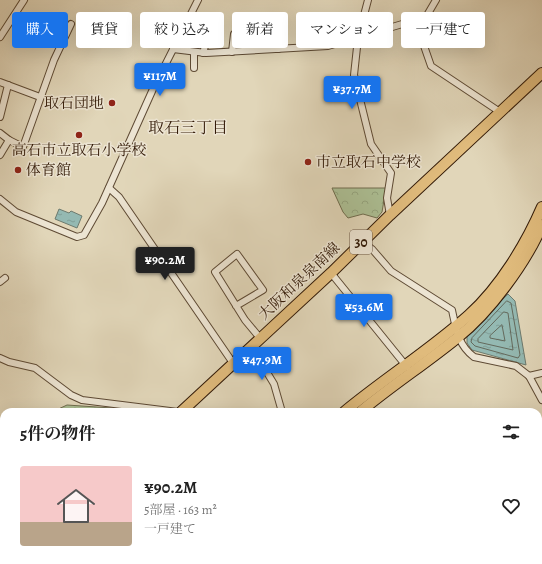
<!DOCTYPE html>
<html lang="ja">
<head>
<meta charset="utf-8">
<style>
  body { margin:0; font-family:Alegreya,"Noto Serif JP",serif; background:#f2f2f2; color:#222; height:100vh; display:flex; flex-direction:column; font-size:15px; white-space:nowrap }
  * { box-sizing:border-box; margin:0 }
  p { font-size:13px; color:#767676 }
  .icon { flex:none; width:22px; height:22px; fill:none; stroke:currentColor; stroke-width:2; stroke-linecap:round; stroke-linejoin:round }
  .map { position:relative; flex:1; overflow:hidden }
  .side { position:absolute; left:0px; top:408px; width:542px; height:156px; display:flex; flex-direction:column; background:#fff; border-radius:12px 12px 0 0; box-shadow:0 4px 16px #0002 }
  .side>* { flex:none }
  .top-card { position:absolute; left:12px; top:12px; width:518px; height:36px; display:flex; gap:8px }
  .price { position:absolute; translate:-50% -34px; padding:0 9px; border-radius:4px; background:#1a73e8; color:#fff; font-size:13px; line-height:26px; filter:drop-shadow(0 1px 2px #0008) }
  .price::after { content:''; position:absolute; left:50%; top:24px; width:12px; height:9px; margin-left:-6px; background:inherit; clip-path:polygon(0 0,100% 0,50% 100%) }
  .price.active { background:#222; color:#fff }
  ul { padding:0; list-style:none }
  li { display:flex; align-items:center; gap:12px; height:100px; padding:0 20px }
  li+li { border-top:1px solid #e0e0e0 }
  li span { display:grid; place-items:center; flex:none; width:112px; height:80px; border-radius:4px; color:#555 }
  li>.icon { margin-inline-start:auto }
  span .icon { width:48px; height:48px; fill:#fffc; stroke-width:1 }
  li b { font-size:17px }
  h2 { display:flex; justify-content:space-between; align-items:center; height:48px; padding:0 20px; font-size:17px }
  .tag { padding:0 14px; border-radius:4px; background:#fff; box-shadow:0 4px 16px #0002; font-size:14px; line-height:36px }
  .tag.active { background:#1a73e8; color:#fff }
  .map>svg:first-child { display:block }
  .grass { fill:url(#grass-tufts); stroke:#706d4e }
  .park { fill:url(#park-crowns); stroke:#706d4e }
  .water { fill:url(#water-ripples); stroke:#6d7a6e }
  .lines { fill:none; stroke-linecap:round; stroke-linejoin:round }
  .shore { stroke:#646a5d; stroke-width:1 }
  .street-casing { stroke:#5e4a34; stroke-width:8 }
  .primary-casing { stroke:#331b08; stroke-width:12 }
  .street { stroke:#ece4d2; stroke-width:6 }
  .primary { stroke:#e0bb7c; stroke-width:10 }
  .poi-dot { fill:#8f2418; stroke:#ece4d2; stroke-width:1.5 }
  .labels { text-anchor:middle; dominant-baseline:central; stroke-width:3; stroke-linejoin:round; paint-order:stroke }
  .shield { fill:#ece4d2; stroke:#6a5745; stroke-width:1 }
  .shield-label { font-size:14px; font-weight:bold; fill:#331b08 }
  .poi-label { font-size:15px; fill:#331b08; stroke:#ece4d2; text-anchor:start }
  .street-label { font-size:15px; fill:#331b08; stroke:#ece4d2 }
  .neighbourhood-label { font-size:16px; fill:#331b08; stroke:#ece4d2 }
</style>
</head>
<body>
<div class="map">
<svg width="542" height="564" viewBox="0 0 542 564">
  <defs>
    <pattern id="grass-tufts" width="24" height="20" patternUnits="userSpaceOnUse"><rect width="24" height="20" fill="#acbf94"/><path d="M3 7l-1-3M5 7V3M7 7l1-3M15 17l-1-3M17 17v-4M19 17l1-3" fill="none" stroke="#94a47e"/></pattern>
    <pattern id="park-crowns" width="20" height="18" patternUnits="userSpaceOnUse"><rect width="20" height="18" fill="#acbf94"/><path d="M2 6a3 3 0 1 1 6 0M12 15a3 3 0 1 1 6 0" fill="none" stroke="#94a47e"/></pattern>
    <pattern id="water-ripples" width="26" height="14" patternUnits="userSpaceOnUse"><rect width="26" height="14" fill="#94b9b2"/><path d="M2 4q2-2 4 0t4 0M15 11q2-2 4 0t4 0" fill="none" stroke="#809e98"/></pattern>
  </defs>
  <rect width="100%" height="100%" fill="#e1d6b9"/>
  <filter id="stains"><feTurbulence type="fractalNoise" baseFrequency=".005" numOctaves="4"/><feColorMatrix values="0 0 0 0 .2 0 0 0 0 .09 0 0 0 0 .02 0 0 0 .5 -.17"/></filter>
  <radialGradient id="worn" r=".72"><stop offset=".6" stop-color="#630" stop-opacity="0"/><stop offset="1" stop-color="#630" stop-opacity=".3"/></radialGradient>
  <polygon class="grass" points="334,560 389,560 384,564 336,564"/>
  <g class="park">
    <polygon points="332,188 386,188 382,212 377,218 363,214 348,218 343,212"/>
    <polygon points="67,405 156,411 52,412"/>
    <polygon points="4,434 4,507 0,494 0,436"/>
  </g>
  <g class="water">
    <polygon points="59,209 69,213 71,211 82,216 77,228 55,219"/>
    <polygon points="508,294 515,301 526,365 472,350 467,343 467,336"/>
    <polygon points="0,454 4,456 4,471 0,471"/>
  </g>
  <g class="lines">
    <g class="shore">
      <polygon points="507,301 511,303 520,355 518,358 475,346 471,342 472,338"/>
      <polygon points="504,312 508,313 513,350 478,342 478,339"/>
      <polygon points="502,325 505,341 490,338 490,336"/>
    </g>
    <defs>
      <g id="street">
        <polyline points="368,0 358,38 354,75 371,144 391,173 387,198 390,215"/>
        <polyline points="415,20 431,66 500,112"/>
        <polyline points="0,37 24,0"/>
        <polyline points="173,49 206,53 328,46 426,17 436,0"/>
        <polyline points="232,52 234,34 278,32 278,49"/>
        <polyline points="203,53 209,33"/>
        <polyline points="194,68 194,52"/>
        <polyline points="0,82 40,97"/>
        <polyline points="0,117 8,85"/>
        <polyline points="0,133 9,140 0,155"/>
        <polyline points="9,140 23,147 54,60 71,24"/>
        <polyline points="109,188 119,197 233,363"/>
        <polyline points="0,199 16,212 77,237 84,235 102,203 153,89 198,0"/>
        <path d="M362,241L372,249L391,271L452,310C456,329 458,345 474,357L516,366L529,376L542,400"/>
        <polyline points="331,273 407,367"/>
        <polyline points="0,282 5,278"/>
        <polyline points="236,306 263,290 237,254 215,272 245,320 260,338"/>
        <polyline points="251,346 274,384 282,412"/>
        <polyline points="0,358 9,362 35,368 71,395 82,400 178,412"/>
        <polyline points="529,376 542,373"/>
        <polyline points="36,560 40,564"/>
        <polyline points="154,560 162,564"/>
        <polyline points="258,560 259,564"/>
        <polyline points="405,560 408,564"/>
      </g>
      <g id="primary">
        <polyline points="181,412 331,273 390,215 542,73"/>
        <path d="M344,412C385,378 430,350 469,315C500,287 526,244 542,207"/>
        <path d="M360,412C391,386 425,364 457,338C489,313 526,263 542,225"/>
        <polyline points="18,564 22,560"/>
        <polyline points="227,564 230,560"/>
        <polyline points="236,564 239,560"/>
      </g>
    </defs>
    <use href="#street" class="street-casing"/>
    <use href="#primary" class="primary-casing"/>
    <use href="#street" class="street"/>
    <use href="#primary" class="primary"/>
  </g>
  <g class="poi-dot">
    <circle cx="112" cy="103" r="4"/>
    <circle cx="79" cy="135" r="4"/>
    <circle cx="308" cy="162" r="4"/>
    <circle cx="18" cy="170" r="4"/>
  </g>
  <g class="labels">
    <rect class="shield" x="350" y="230" width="22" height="24" rx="3"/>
    <g class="shield-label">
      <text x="361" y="242">30</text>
    </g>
    <g class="poi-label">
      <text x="104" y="103" text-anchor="end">取石団地</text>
      <text x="79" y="150" text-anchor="middle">高石市立取石小学校</text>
      <text x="316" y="162">市立取石中学校</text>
      <text x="26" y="170">体育館</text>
    </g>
    <g class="street-label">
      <text transform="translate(299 281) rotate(-43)">大阪和泉泉南線</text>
    </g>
    <g class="neighbourhood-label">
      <text x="188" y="128">取石三丁目</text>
    </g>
  </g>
  <rect width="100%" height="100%" filter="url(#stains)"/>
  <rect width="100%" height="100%" fill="url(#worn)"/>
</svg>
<b class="price" style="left:160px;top:97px">¥117M</b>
<b class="price" style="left:352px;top:110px">¥37.7M</b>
<b class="price active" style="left:165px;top:281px">¥90.2M</b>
<b class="price" style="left:364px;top:328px">¥53.6M</b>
<b class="price" style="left:262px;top:381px">¥47.9M</b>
<div class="top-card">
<a class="tag active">購入</a>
<a class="tag">賃貸</a>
<a class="tag">絞り込み</a>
<a class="tag">新着</a>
<a class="tag">マンション</a>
<a class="tag">一戸建て</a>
</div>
<section class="side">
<h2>5件の物件<svg class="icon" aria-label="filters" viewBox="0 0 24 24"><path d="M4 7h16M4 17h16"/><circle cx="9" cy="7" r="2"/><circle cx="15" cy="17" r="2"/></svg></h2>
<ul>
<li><span style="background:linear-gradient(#f6c9c9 70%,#b9a48a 0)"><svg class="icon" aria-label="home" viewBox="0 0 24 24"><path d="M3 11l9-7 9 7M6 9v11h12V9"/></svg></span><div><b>¥90.2M</b><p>5部屋 · 163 m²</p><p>一戸建て</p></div><svg class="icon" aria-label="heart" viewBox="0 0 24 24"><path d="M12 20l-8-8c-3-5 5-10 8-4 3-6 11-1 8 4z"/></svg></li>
</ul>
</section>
</div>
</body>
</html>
